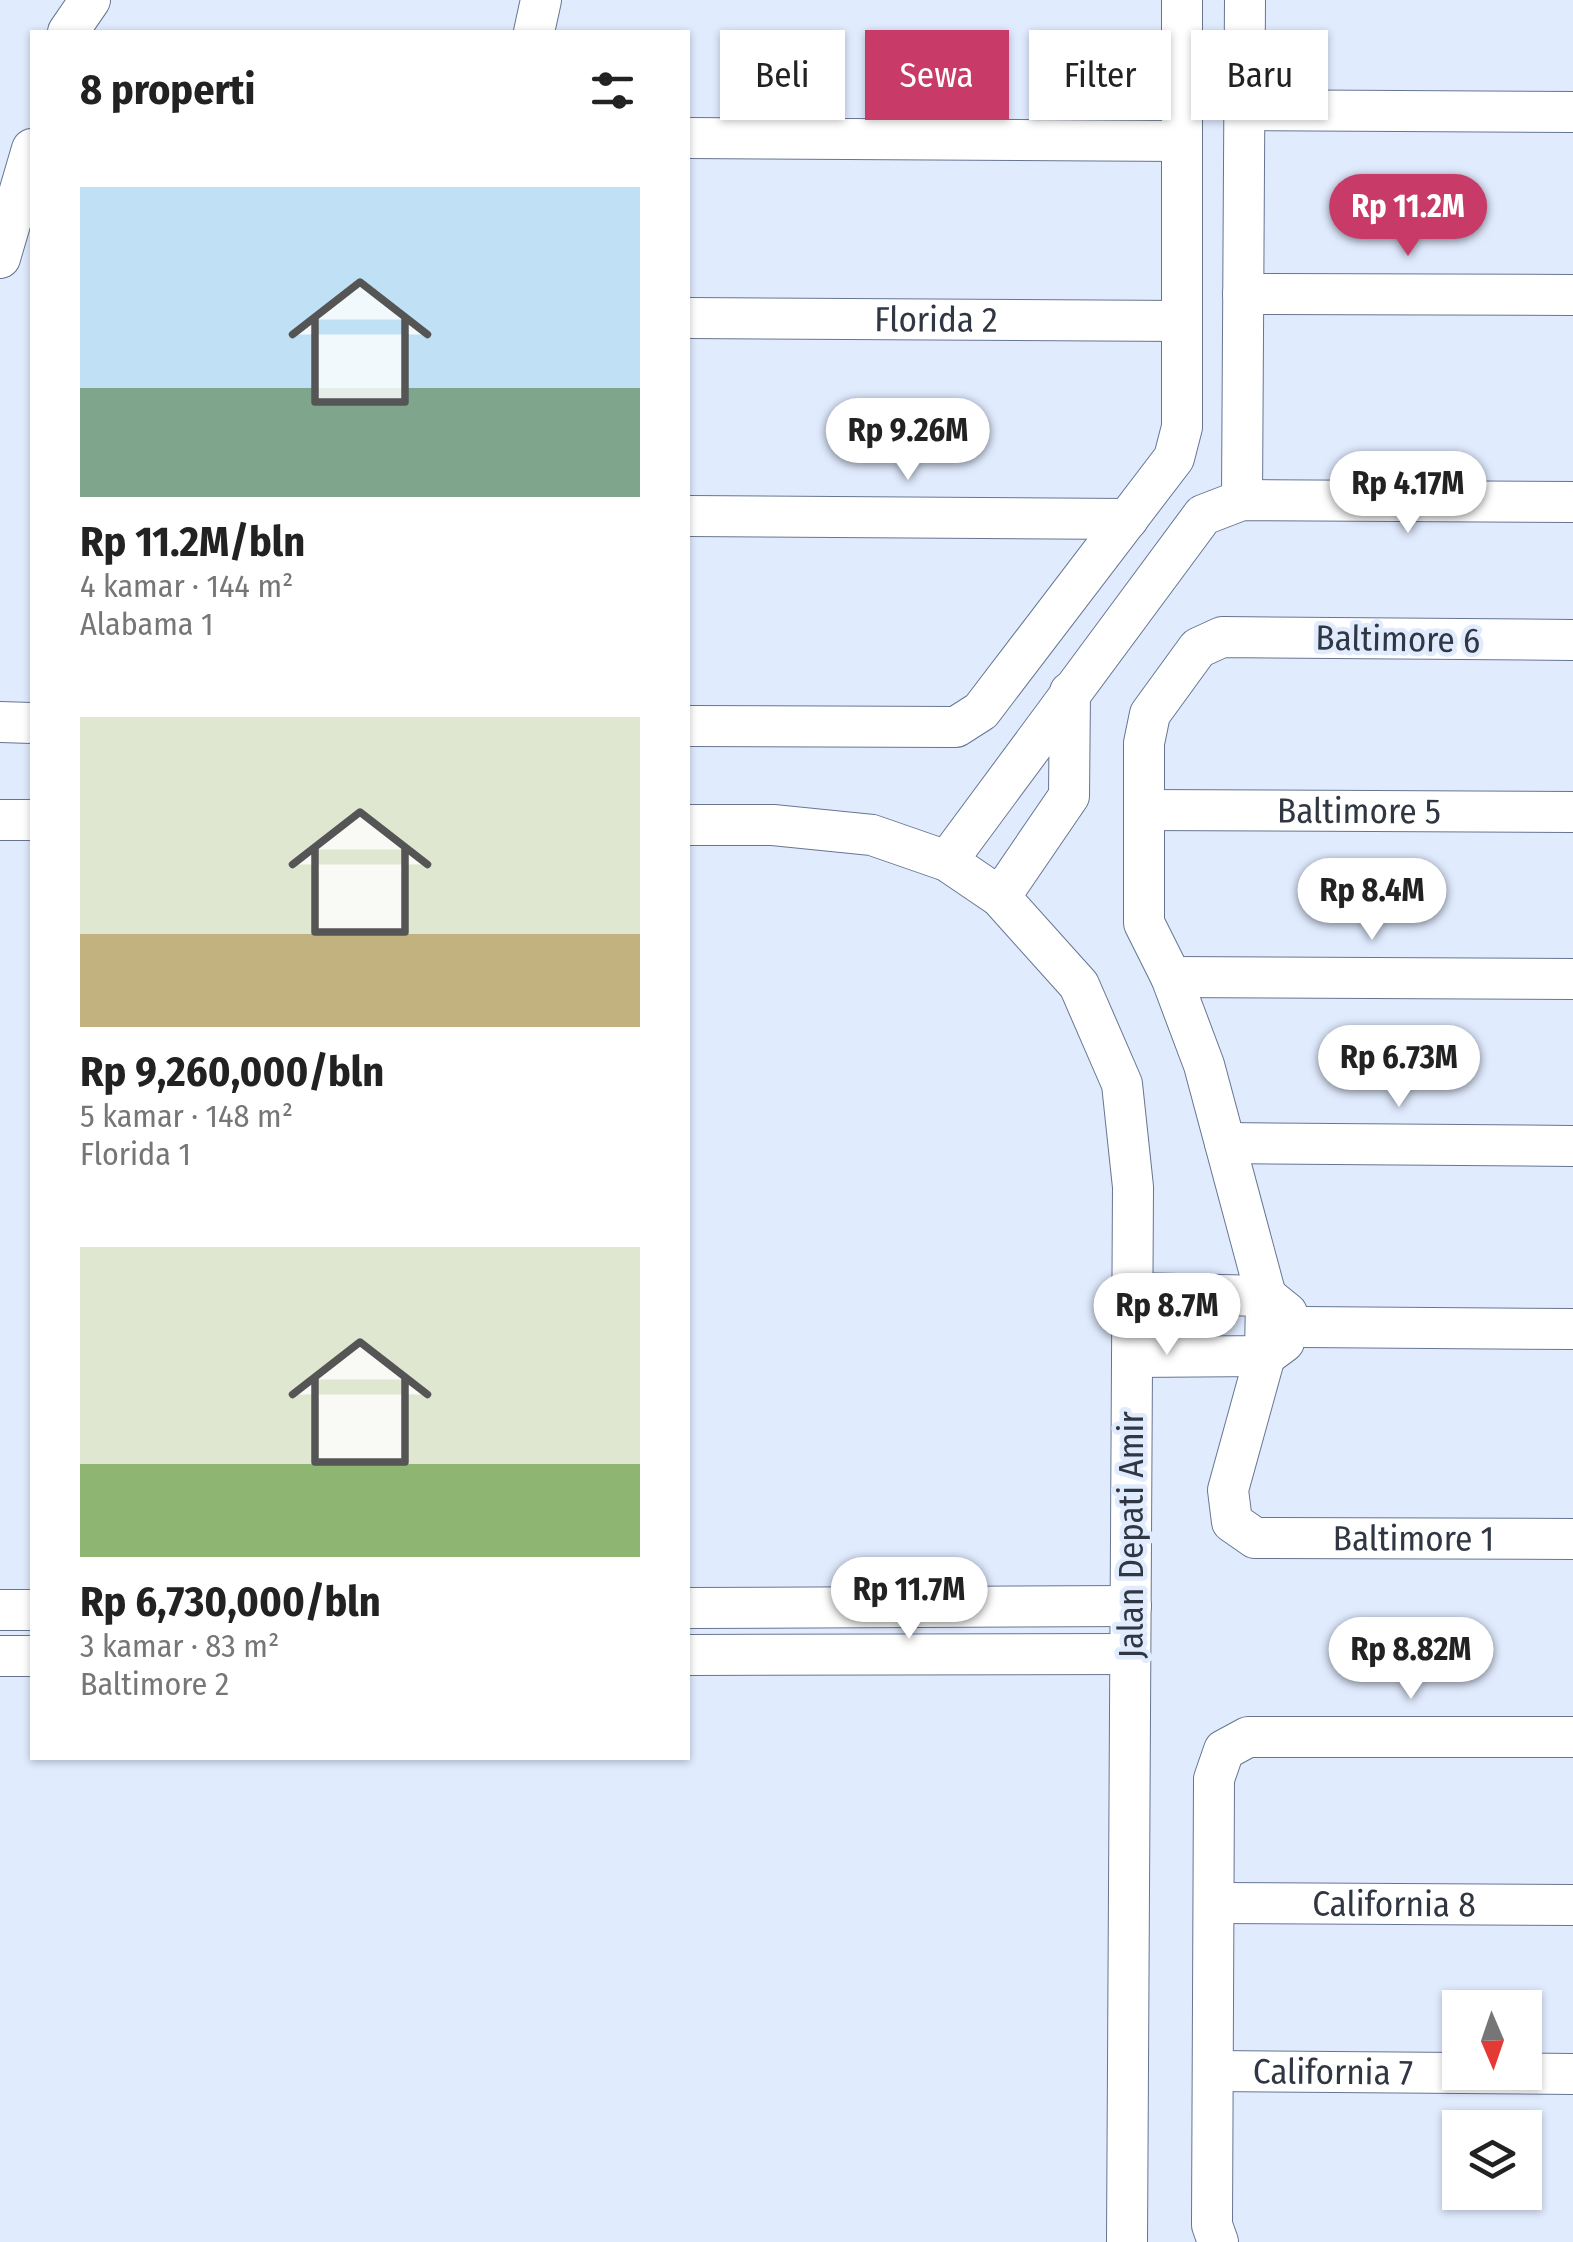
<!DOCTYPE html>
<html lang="id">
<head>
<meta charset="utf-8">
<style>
  body { margin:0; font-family:"Fira Sans Condensed",sans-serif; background:#f2f2f2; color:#222; height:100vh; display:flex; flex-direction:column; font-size:38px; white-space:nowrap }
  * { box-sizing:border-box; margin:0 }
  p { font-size:32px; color:#767676 }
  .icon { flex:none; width:55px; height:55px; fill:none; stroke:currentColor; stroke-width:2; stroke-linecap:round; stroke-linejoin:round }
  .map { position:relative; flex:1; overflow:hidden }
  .panel { position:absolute; left:30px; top:30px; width:660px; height:1730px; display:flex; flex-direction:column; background:#fff; border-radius:0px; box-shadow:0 2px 8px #0004 }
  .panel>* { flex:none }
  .top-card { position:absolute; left:720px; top:30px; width:702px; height:90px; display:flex; gap:20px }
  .needle { width:65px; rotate:178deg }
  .fabs { position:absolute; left:1442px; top:1990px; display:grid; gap:20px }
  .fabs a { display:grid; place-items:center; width:100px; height:100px; border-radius:0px; background:#fff; box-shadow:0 2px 8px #0004; font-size:50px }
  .price { position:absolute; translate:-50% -85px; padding:0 22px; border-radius:35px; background:#fff; color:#222; font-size:32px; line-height:65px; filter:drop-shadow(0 2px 5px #0008) }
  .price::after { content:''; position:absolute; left:50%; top:60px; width:30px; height:22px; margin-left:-15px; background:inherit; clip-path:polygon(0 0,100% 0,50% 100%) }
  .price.active { background:#c83a67; color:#fff }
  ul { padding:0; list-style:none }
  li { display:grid; align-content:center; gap:20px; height:530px; padding:0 50px }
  li span { display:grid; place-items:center; height:310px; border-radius:0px; color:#555 }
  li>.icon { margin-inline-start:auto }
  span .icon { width:180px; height:180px; fill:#fffc; stroke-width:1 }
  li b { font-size:42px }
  h2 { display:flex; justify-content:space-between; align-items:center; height:120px; padding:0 50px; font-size:42px }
  .pill { padding:0 35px; border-radius:0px; background:#fff; box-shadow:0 2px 8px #0004; font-size:35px; line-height:90px }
  .pill.active { background:#c83a67; color:#fff }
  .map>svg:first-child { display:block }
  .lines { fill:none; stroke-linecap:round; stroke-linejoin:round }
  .street-casing { stroke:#667691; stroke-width:42 }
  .street { stroke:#fff; stroke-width:40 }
  .labels { text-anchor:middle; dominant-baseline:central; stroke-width:9; stroke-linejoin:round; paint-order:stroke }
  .street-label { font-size:35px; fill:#303743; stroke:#e0ebfe }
</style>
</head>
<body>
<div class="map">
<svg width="1573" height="2242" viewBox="0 0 1573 2242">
  <rect width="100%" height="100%" fill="#e0ebfe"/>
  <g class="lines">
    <defs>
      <g id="street">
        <polyline points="68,32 90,0"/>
        <polyline points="534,32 541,0"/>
        <polyline points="1244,110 1573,112"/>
        <polyline points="688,138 1182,141"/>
        <polyline points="0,258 32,149"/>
        <polyline points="1243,294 1573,295"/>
        <path id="s1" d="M688,318L1182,321"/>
        <polyline points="1242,500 1245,0"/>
        <polyline points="688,516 1128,519"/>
        <path id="s2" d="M1573,640L1222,637L1198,648L1150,714L1144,743V923L1171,977L1204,1065L1266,1296L1265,1356L1228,1490L1232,1522L1255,1538L1573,1539"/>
        <polyline points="0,722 32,723"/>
        <polyline points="688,726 956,727 981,711 1174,458 1182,427 1182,0"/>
        <path id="s3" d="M1144,810L1573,812"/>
        <polyline points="0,820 32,820"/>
        <polyline points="688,825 773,825 872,835 947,861 1000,897 1079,985 1122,1084 1133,1187 1127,2242"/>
        <polyline points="947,861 1203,515 1242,500 1573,502"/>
        <polyline points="1000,897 1069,796 1070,692"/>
        <polyline points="1171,977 1573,979"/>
        <polyline points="1225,1143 1573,1146"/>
        <polyline points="1132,1293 1266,1296 1287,1313"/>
        <polyline points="1303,1327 1573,1329"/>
        <polyline points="1132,1357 1265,1356 1284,1342"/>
        <polyline points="688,1608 1131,1606"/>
        <polyline points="0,1610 32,1610"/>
        <polyline points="688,1655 1129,1654"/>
        <polyline points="0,1656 32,1656"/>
        <path id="s4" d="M1214,1903L1573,1905"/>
        <path id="s5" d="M1213,2071L1573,2074"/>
        <polyline points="1218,2242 1212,2225 1214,1779 1224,1750 1248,1737 1573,1737"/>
      </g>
    </defs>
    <use href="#street" class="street-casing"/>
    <use href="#street" class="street"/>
  </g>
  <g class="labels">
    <g class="street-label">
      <text stroke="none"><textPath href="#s1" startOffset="248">Florida 2</textPath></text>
      <text transform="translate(1398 639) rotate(1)">Baltimore 6</text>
      <text stroke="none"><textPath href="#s3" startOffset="215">Baltimore 5</textPath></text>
      <text transform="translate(1131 1535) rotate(-90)">Jalan Depati Amir</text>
      <text stroke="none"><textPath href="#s2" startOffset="1480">Baltimore 1</textPath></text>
      <text stroke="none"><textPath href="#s4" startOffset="180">California 8</textPath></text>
      <text stroke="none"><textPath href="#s5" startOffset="120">California 7</textPath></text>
    </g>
  </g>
</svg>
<div class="fabs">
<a><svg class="needle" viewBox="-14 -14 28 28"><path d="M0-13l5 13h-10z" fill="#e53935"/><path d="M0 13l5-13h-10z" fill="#767676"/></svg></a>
<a><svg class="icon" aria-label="layers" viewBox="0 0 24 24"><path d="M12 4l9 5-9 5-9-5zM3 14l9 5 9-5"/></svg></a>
</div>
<b class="price active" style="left:1408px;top:259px">Rp 11.2M</b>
<b class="price" style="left:908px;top:483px">Rp 9.26M</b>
<b class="price" style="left:1408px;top:536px">Rp 4.17M</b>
<b class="price" style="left:1372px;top:943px">Rp 8.4M</b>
<b class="price" style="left:1399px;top:1110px">Rp 6.73M</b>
<b class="price" style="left:1167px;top:1358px">Rp 8.7M</b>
<b class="price" style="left:909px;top:1642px">Rp 11.7M</b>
<b class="price" style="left:1411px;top:1702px">Rp 8.82M</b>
<div class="top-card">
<a class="pill">Beli</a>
<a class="pill active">Sewa</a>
<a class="pill">Filter</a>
<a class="pill">Baru</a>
</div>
<section class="panel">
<h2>8 properti<svg class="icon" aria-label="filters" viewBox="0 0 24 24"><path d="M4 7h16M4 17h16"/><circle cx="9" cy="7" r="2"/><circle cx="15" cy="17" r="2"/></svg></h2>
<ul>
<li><span style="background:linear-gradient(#bfe0f5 65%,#7fa58c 0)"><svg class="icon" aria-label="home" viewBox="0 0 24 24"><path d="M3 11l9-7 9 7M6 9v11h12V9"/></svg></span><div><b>Rp 11.2M/bln</b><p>4 kamar · 144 m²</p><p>Alabama 1</p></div></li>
<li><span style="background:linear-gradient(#dfe7d0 70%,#c2b280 0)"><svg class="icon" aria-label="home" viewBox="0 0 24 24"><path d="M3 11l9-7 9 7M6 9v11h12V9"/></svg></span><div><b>Rp 9,260,000/bln</b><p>5 kamar · 148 m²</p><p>Florida 1</p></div></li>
<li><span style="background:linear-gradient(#dfe7d0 70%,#8fb573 0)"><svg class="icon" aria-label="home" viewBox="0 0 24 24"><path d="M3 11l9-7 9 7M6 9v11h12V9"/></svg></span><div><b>Rp 6,730,000/bln</b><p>3 kamar · 83 m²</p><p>Baltimore 2</p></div></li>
</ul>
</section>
</div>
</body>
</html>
